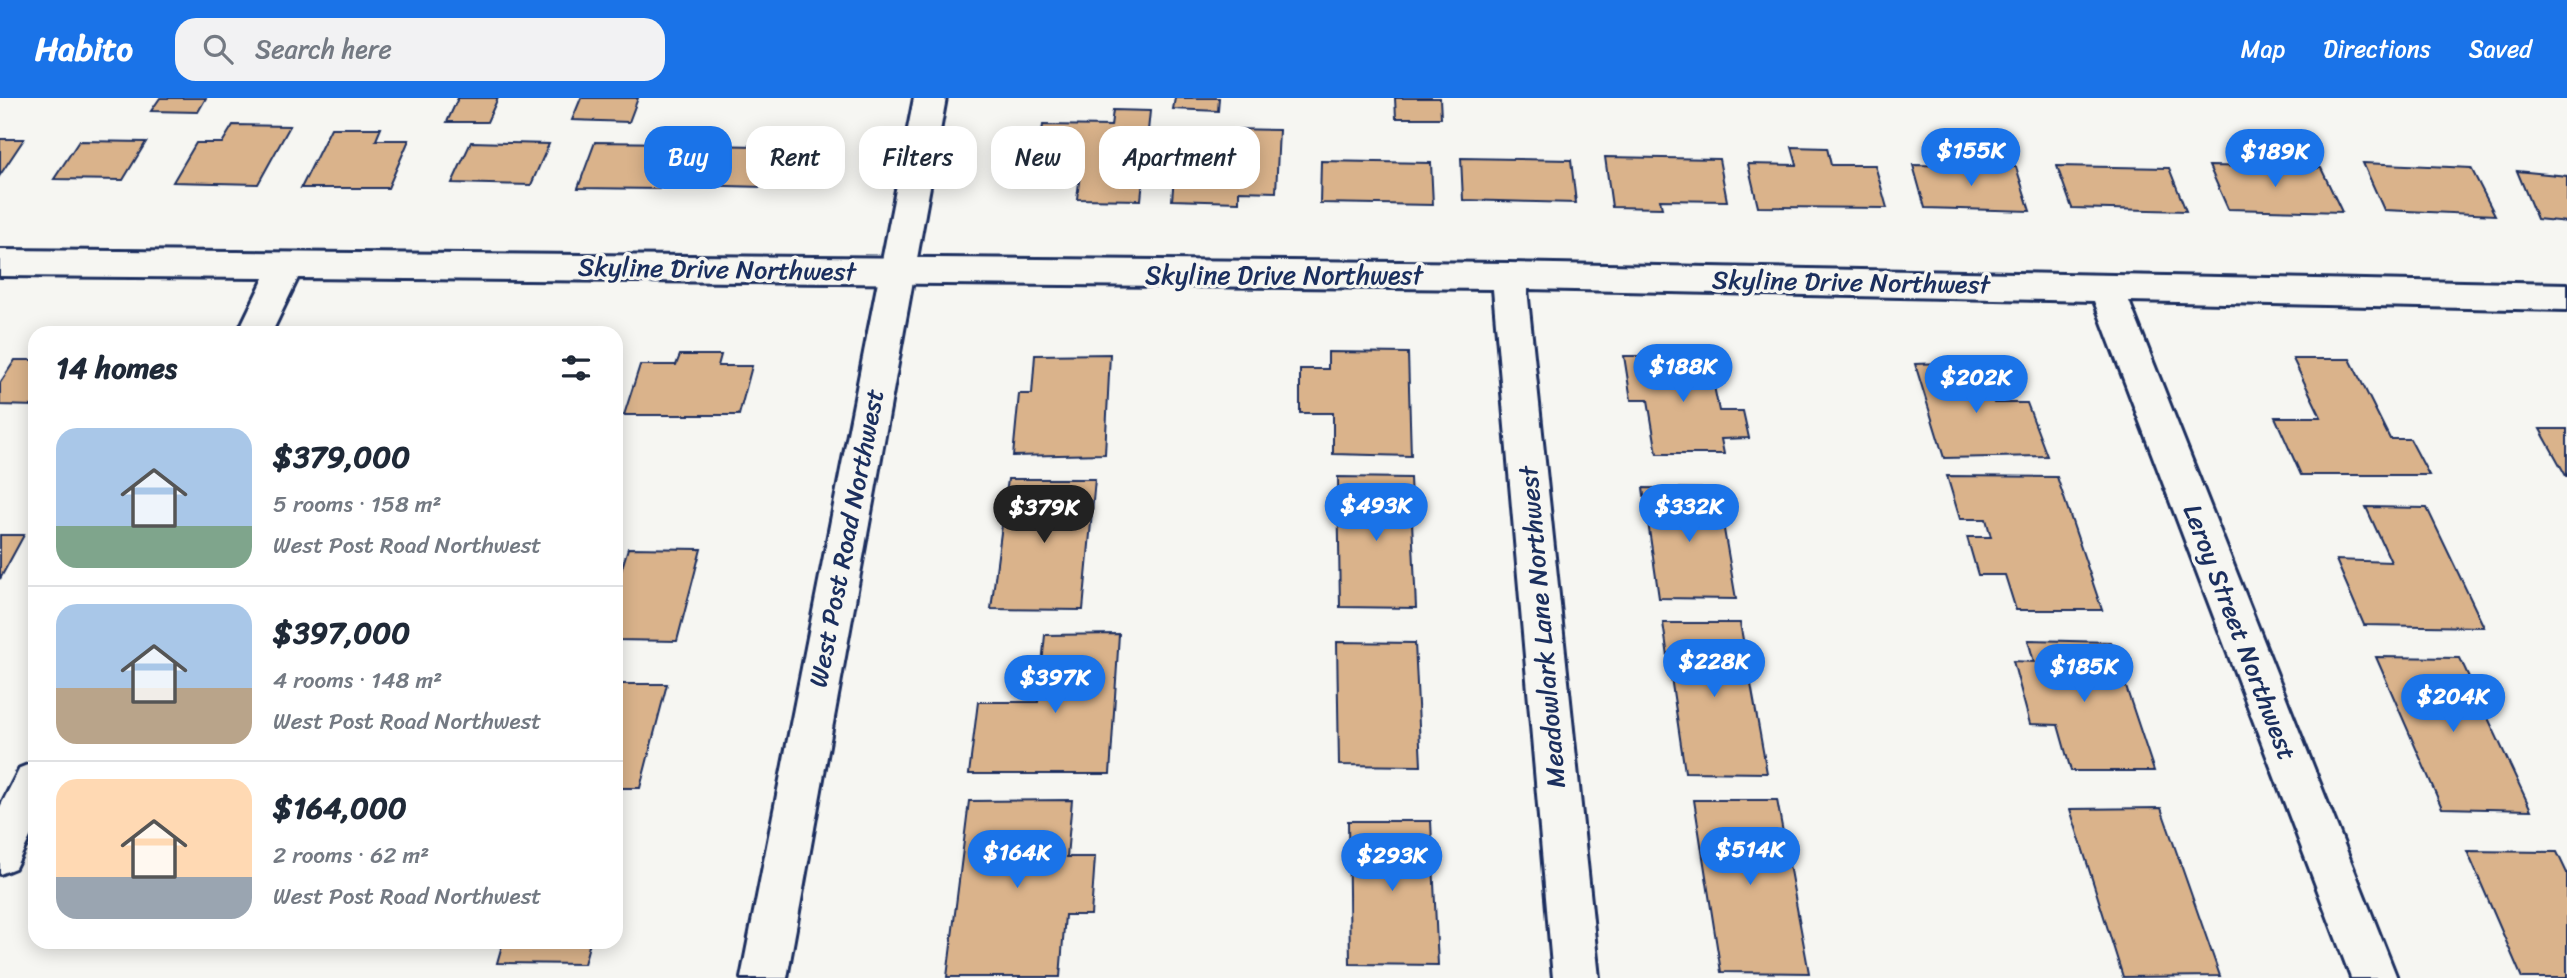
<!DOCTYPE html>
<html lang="en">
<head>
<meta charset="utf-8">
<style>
  body { margin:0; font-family:Sriracha,sans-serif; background:#f2f2f3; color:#1f2937; height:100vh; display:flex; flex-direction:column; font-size:26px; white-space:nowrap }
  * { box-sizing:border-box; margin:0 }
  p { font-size:23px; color:#747a83 }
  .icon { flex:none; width:38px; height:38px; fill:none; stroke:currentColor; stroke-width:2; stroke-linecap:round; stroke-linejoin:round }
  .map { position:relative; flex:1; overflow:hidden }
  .drawer { position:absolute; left:28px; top:228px; width:595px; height:623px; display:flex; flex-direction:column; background:#fff; border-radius:21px; box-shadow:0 4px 18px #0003 }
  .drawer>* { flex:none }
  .top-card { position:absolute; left:644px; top:28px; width:665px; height:63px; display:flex; gap:14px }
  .price { position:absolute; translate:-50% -60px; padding:0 16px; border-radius:24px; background:#1a73e8; color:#fff; font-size:23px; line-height:46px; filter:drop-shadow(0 2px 4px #0008) }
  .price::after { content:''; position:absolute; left:50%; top:42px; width:21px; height:16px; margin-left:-10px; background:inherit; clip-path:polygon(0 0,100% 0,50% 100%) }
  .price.selected { background:#222; color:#fff }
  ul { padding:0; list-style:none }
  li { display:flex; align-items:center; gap:21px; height:175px; padding:0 28px }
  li+li { border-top:2px solid #e0e1e3 }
  li span { display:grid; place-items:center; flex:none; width:196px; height:140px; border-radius:21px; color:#555 }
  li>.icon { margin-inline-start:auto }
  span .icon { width:84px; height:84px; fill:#fffc; stroke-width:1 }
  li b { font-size:30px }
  h2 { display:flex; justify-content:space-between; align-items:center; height:84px; padding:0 28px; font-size:30px }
  .chip { padding:0 24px; border-radius:21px; background:#fff; box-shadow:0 4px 18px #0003; font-size:24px; line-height:63px }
  .chip.selected { background:#1a73e8; color:#fff }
  header { display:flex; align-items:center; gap:42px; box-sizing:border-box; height:98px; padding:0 35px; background:#1a73e8; color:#fff }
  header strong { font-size:33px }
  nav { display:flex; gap:38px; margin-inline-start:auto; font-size:24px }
  .search { width:490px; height:63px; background:#f2f2f3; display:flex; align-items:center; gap:18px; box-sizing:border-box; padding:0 24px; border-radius:21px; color:#747a83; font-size:26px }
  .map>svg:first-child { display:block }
  .building { fill:#dab38b; stroke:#1b2f5e; stroke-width:2 }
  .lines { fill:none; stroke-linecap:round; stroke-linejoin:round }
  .street-casing { stroke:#1b2f5e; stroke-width:6 }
  .secondary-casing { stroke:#1b2f5e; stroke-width:6 }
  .street { fill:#f6f6f2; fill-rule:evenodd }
  .secondary { fill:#f6f6f2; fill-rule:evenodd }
  .labels { text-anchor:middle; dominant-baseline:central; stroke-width:7; stroke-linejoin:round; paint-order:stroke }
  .street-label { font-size:26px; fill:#1b2f5e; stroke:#f6f6f2 }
</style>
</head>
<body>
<header>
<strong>Habito</strong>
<div class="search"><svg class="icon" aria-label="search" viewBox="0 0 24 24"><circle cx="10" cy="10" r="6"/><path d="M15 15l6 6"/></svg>Search here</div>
<nav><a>Map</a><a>Directions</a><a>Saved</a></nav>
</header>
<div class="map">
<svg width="2567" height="880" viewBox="0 0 2567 880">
  <rect width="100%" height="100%" fill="#f6f6f2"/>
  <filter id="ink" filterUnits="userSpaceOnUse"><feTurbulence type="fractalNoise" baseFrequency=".0143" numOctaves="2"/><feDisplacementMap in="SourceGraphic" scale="14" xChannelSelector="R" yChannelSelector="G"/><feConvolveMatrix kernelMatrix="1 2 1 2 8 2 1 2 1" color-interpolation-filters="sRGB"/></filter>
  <g filter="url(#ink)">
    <g class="building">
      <polygon points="160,0 206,0 198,14 151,13"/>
      <polygon points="458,0 498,0 487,24 447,24"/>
      <polygon points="581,0 638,0 629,24 572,22"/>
      <polygon points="1175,0 1219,0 1218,13 1173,11"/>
      <polygon points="1395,0 1440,0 1441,20 1396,20"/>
      <polygon points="1113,12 1150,13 1141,102 1077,101 1081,67 1037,66 1043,27 1111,28"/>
      <polygon points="233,27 290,28 258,86 173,84 196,45 222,45"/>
      <polygon points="331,30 381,30 376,42 409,42 388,90 301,90"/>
      <polygon points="1232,31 1279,32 1276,94 1239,93 1239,104 1172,102 1177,45 1231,46"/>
      <polygon points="0,41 24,41 0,77"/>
      <polygon points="79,43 146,44 123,82 54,81"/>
      <polygon points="471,44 549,46 531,87 452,85"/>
      <polygon points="595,44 675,45 659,91 578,90"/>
      <polygon points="705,47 812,49 800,90 691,87"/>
      <polygon points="1792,49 1827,50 1831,67 1875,67 1887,110 1758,109 1748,66 1797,67"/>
      <polygon points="1605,59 1719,61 1727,103 1660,102 1662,110 1612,109"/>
      <polygon points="1461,60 1571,62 1576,105 1463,102"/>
      <polygon points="1321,63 1431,65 1433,107 1320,105"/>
      <polygon points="2363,65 2471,70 2495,117 2384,112"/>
      <polygon points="1913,67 2016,69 2030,113 1925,110"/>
      <polygon points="2057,68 2169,70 2186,113 2072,110"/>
      <polygon points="2209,68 2321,70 2342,114 2228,111"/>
      <polygon points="2517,73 2567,78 2567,124 2537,121"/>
      <polygon points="1328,254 1408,255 1411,358 1333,356 1333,315 1300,315 1300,271 1328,271"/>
      <polygon points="1110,256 1105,356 1013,358 1019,296 1032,296 1035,257"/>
      <polygon points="680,257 721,257 718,268 752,268 739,317 624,317 640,267 676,267"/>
      <polygon points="1624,258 1708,258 1719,313 1743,313 1749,340 1721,341 1724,356 1657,356 1648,302 1631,302"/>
      <polygon points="2293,261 2350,261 2390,341 2410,341 2429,377 2301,377 2275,319 2321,319"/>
      <polygon points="15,262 35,262 35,308 0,307 0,285"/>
      <polygon points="1979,264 1994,305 2027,305 2047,358 1944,360 1915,266"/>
      <polygon points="2540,331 2567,331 2567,378 2566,378"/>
      <polygon points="1947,378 2057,379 2102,512 2016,512 2005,477 1978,477 1967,439 1991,439 1986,421 1960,421"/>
      <polygon points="1338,379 1410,380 1416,510 1340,509"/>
      <polygon points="1008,381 1095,381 1083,512 991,511"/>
      <polygon points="1643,390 1717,391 1736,501 1659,500"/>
      <polygon points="2366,409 2427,410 2484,529 2364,527 2336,462 2391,464"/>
      <polygon points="0,437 24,437 0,481"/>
      <polygon points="628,450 701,451 677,543 616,542 616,490"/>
      <polygon points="1663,525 1740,525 1767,675 1685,674"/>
      <polygon points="1119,536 1110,676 969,676 978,604 1038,604 1045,537"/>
      <polygon points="2028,542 2111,544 2154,673 2071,673 2058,627 2030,626 2013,563 2034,564"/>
      <polygon points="1337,544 1415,545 1421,668 1339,667"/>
      <polygon points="2376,559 2460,560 2531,712 2442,710"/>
      <polygon points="616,586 667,586 640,690 616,690"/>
      <polygon points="1072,702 1067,759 1095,759 1091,817 1065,817 1060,879 947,879 969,703"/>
      <polygon points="1694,702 1777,702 1809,875 1721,874"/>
      <polygon points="2161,710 2220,878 2123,879 2070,711"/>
      <polygon points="1348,723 1431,723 1438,867 1350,866"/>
      <polygon points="2467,753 2557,754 2567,775 2567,880 2522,880"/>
      <polygon points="503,844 590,844 584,866 497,865"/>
    </g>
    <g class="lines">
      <defs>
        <g id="street">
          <polygon points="0,152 1509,165 2567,186 2567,212 2129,203 2397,880 2351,880 2094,203 1527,191 1599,880 1553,880 1493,191 298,180 272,234 238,234 264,180 0,178"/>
          <polygon points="35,664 35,729 15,770 0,776 0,709 20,670"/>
        </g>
        <polygon id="secondary" points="914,0 946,0 787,880 741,880"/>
      </defs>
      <use href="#street" class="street-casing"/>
      <use href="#secondary" class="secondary-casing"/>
      <use href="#street" class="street"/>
      <use href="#secondary" class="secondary"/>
    </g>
  </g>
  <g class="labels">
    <g class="street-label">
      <text transform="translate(717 171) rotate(1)">Skyline Drive Northwest</text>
      <text x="1284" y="177">Skyline Drive Northwest</text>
      <text transform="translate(1851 184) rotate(1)">Skyline Drive Northwest</text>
      <text transform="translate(846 440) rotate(-79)">West Post Road Northwest</text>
      <text transform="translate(1542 529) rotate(-95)">Meadowlark Lane Northwest</text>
      <text transform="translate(2240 534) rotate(69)">Leroy Street Northwest</text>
    </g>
  </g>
</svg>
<b class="price" style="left:1971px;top:90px">$155K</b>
<b class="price" style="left:2275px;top:91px">$189K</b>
<b class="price" style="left:1683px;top:306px">$188K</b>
<b class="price" style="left:1976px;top:317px">$202K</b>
<b class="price" style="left:1376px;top:445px">$493K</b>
<b class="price" style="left:1689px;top:446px">$332K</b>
<b class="price selected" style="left:1044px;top:447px">$379K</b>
<b class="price" style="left:1714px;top:601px">$228K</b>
<b class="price" style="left:2084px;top:606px">$185K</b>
<b class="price" style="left:1055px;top:617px">$397K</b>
<b class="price" style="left:2453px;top:636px">$204K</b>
<b class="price" style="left:1750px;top:789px">$514K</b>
<b class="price" style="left:1017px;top:792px">$164K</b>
<b class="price" style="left:1392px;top:795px">$293K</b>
<div class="top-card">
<a class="chip selected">Buy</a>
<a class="chip">Rent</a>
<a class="chip">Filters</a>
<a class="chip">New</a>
<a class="chip">Apartment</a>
</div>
<section class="drawer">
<h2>14 homes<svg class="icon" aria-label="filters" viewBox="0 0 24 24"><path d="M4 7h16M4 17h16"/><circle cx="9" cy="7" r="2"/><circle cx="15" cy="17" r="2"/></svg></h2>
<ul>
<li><span style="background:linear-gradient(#a9c7e8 70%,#7fa58c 0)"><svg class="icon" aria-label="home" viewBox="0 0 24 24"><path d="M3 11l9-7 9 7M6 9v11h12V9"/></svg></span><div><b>$379,000</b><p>5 rooms · 158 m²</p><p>West Post Road Northwest</p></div></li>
<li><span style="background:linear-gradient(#a9c7e8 60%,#b9a48a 0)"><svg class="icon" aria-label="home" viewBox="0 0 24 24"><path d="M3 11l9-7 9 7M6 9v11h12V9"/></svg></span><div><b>$397,000</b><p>4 rooms · 148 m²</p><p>West Post Road Northwest</p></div></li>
<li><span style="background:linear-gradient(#ffd9b3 70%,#9aa5b1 0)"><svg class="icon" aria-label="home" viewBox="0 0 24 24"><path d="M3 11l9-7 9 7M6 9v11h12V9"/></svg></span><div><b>$164,000</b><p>2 rooms · 62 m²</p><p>West Post Road Northwest</p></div></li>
</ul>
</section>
</div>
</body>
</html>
